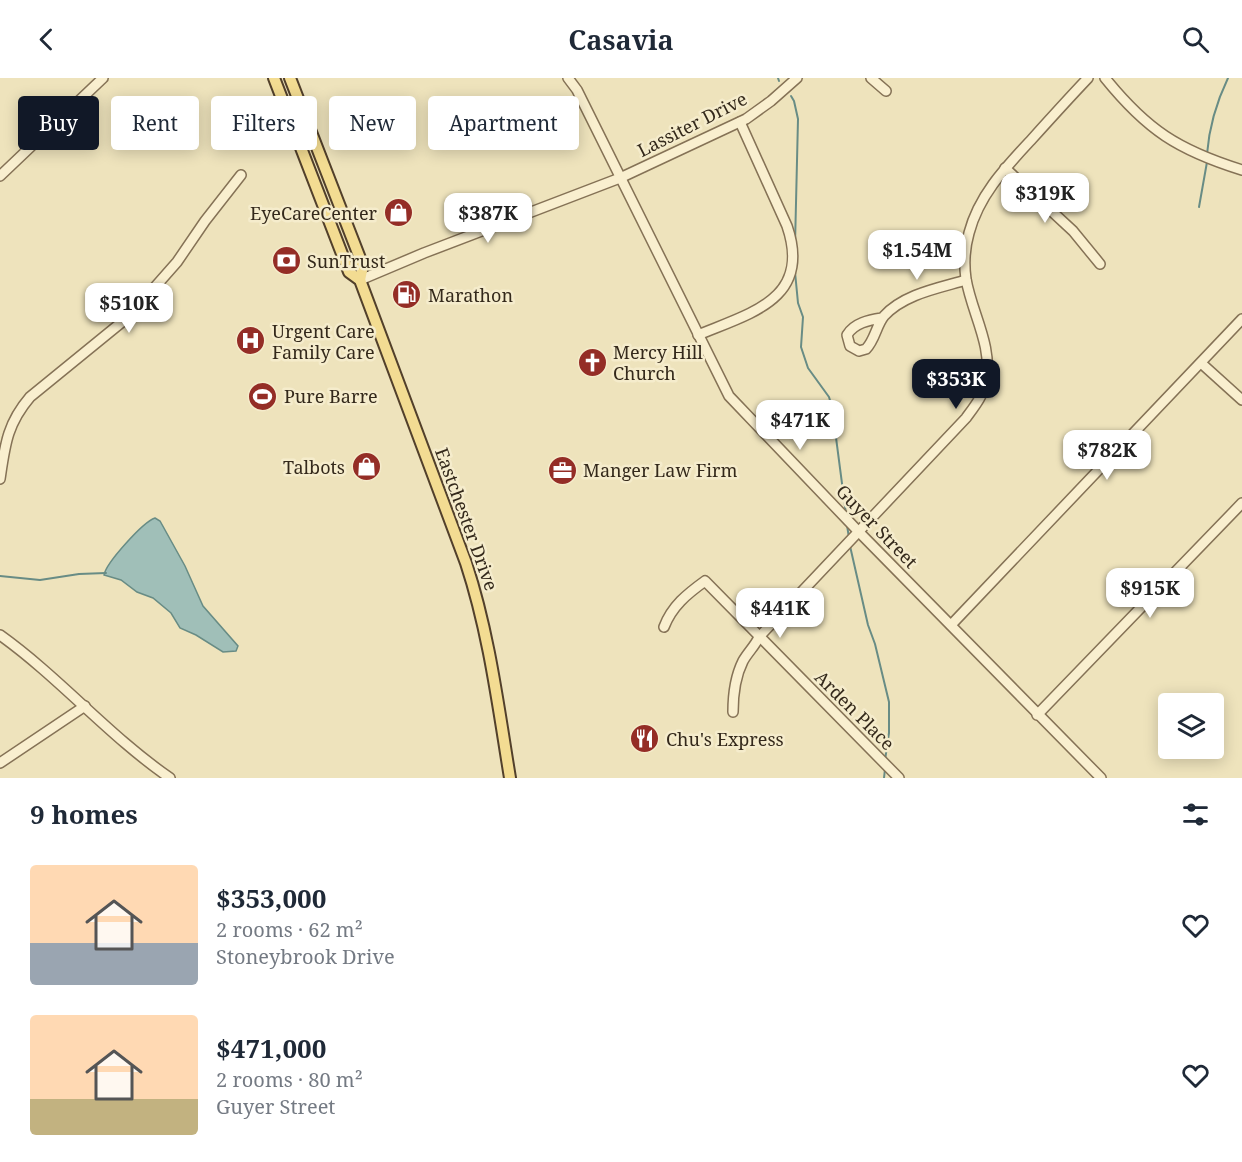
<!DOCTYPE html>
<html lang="en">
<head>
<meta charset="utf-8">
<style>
  body { margin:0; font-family:"Noto Serif",serif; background:#f6f6f7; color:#1f2937; height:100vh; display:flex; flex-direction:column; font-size:22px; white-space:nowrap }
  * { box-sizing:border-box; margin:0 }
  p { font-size:20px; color:#747a83 }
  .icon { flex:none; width:33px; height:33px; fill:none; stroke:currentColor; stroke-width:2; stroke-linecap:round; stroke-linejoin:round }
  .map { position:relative; height:700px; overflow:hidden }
  .side { display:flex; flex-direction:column; background:#fff; flex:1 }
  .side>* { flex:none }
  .top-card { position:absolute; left:18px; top:18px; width:600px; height:54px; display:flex; gap:12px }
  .tools { position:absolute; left:1158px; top:615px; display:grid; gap:12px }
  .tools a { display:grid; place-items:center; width:66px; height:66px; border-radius:6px; background:#fff; box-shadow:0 3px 15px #0003; font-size:30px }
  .price { position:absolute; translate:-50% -51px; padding:0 14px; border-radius:12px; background:#fff; color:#222; font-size:20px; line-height:39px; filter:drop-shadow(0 2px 3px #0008) }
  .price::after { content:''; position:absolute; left:50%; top:36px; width:18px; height:14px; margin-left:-9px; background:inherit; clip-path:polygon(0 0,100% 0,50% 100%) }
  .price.selected { background:#111827; color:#fff }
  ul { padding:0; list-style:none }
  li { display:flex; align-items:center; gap:18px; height:150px; padding:0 30px }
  li span { display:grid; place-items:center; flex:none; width:168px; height:120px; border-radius:6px; color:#555 }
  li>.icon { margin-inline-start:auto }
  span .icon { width:72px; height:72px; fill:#fffc; stroke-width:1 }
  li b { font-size:26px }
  h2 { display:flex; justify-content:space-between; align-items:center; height:72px; padding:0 30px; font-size:26px }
  .chip { padding:0 21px; border-radius:6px; background:#fff; box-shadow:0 3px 15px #0003; font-size:21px; line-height:54px }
  .chip.selected { background:#111827; color:#fff }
  header { display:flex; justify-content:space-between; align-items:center; height:78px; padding:0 30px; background:#fff; font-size:27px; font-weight:700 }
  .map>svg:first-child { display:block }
  .water { fill:#a0bfb8; stroke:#688c85; stroke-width:1.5 }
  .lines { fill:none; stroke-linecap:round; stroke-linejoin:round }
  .stream { stroke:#688c85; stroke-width:2 }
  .minor-casing { stroke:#857256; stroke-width:12 }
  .major-casing { stroke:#52402b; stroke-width:14 }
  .minor { stroke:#f9efcf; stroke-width:9 }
  .major { stroke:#f3dc92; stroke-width:10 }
  .labels { text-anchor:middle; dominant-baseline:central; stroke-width:5; stroke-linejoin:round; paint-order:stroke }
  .street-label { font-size:18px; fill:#34291b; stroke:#f5eccc }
  .poi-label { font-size:18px; fill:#34291b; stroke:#f5eccc; text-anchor:start }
</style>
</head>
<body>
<header><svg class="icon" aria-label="back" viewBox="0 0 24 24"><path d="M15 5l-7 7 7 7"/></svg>Casavia<svg class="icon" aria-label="search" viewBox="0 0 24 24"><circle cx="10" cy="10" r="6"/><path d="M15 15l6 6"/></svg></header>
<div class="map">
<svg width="1242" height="700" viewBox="0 0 1242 700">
  <rect width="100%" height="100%" fill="#eee3bc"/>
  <path class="water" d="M155,440L160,443L185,488L203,528L238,568L236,573L223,574L196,557L180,550L171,535L153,520L137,514L121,502L104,497C106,485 143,444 155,440Z"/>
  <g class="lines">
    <g class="stream">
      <polyline points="778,0 779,3"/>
      <polyline points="791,18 794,23 798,41 795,167"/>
      <path d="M1207,76C1209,50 1217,23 1228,0"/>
      <polyline points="1199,129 1207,84"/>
      <polyline points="795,194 798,225 803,239 801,269 808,290 829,319 832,329 846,436"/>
      <polyline points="847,447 849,460"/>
      <polyline points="850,468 868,547 875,566 889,624 889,655 885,682"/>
      <polyline points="0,498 40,502 79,496 106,495"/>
      <polyline points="884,700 885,691"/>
    </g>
    <defs>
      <g id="minor">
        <polyline points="568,0 577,12 729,318 858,453 1101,700"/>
        <polyline points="871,0 886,13"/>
        <path d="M1105,0C1147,52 1178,72 1242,92"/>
        <polyline points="1005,90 1073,153 1100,186"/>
        <polyline points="0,98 103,0"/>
        <polyline points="360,202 424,175 620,100 746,41 771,23 797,0"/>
        <path d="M882,240C869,242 854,245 847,257L850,268L859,273L866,271C875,262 876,248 884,238C904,216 939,210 966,202"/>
        <path d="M698,257C751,235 812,221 787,148L740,44"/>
        <polyline points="1201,285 1242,322"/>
        <path d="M0,401C5,367 7,346 30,319L122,244L140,226L177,184L205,143L241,97"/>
        <polyline points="951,547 1242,241"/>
        <path d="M664,549C672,528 687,516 705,503L899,700"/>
        <path d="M0,557C60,600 109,658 170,700"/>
        <path d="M733,634C733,617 735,599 743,583C748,574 755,568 759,559L966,340C974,329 983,318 986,304C993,267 972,236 966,201C964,187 965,169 969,155C979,117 1005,90 1032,61C1050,41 1069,20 1088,0"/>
        <polyline points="1037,637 1242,425"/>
        <polyline points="0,685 85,628"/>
      </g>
      <g id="major">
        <path d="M274,0L349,194L360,202L466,485C489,555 498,627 510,700"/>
        <polyline points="290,0 363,188 360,202"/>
      </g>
    </defs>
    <use href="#minor" class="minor-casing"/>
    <use href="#major" class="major-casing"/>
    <use href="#minor" class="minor"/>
    <use href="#major" class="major"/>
  </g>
  <defs>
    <symbol id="shop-disc" viewBox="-11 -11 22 22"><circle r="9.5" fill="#942d26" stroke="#f5eccc"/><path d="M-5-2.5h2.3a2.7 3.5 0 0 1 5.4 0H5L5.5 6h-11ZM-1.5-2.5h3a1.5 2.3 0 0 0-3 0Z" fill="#fff"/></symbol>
    <symbol id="bank-disc" viewBox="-11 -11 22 22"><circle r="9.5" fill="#942d26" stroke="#f5eccc"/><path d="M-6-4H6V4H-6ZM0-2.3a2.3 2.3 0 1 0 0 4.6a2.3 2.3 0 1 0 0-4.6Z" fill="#fff"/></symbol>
    <symbol id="fuel-disc" viewBox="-11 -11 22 22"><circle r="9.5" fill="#942d26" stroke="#f5eccc"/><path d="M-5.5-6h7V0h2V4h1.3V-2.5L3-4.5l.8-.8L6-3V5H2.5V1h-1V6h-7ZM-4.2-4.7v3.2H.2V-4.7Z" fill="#fff"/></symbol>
    <symbol id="hospital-disc" viewBox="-11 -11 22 22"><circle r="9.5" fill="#942d26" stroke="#f5eccc"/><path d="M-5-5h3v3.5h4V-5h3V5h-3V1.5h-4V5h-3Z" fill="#fff"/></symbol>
    <symbol id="church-disc" viewBox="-11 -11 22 22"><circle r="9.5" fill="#942d26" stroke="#f5eccc"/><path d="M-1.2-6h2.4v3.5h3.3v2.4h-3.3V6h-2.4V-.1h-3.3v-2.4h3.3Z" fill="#fff"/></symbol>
    <symbol id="stadium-disc" viewBox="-11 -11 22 22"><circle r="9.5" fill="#942d26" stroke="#f5eccc"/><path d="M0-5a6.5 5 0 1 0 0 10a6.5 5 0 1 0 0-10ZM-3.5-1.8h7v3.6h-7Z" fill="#fff"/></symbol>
    <symbol id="office-disc" viewBox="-11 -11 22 22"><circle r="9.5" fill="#942d26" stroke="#f5eccc"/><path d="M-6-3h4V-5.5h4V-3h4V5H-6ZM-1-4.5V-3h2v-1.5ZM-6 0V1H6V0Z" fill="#fff"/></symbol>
    <symbol id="restaurant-disc" viewBox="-11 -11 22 22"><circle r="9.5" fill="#942d26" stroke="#f5eccc"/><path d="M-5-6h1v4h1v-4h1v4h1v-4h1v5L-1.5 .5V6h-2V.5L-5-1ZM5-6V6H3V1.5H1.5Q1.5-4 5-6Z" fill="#fff"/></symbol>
  </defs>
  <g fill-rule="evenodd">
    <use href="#shop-disc" x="382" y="118" width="33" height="33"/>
    <use href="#bank-disc" x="270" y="166" width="33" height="33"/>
    <use href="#fuel-disc" x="390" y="200" width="33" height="33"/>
    <use href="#hospital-disc" x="234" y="246" width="33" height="33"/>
    <use href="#church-disc" x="576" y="268" width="33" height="33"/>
    <use href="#stadium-disc" x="246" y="302" width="33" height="33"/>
    <use href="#shop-disc" x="350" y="372" width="33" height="33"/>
    <use href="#office-disc" x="546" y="376" width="33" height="33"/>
    <use href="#restaurant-disc" x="628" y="644" width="33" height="33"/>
  </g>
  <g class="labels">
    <g class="street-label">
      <text transform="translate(692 46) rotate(-27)">Lassiter Drive</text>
      <text transform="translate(467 441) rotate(70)">Eastchester Drive</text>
      <text transform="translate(877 448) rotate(46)">Guyer Street</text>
      <text transform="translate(855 632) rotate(45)">Arden Place</text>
    </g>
    <g class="poi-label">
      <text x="377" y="135" text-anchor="end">EyeCareCenter</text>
      <text x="307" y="183">SunTrust</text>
      <text x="428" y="217">Marathon</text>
      <text x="272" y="253">Urgent Care<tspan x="272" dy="21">Family Care</tspan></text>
      <text x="613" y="274">Mercy Hill<tspan x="613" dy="21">Church</tspan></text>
      <text x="284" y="318">Pure Barre</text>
      <text x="345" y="389" text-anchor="end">Talbots</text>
      <text x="583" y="392">Manger Law Firm</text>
      <text x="666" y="661">Chu's Express</text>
    </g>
  </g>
</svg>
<div class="tools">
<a><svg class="icon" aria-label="layers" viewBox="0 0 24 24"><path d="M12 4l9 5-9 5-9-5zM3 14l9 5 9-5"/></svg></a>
</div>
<b class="price" style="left:1045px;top:146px">$319K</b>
<b class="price" style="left:488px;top:166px">$387K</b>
<b class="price" style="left:917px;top:203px">$1.54M</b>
<b class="price" style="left:129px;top:256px">$510K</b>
<b class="price selected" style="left:956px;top:332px">$353K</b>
<b class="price" style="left:800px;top:373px">$471K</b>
<b class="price" style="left:1107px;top:403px">$782K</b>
<b class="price" style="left:1150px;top:541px">$915K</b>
<b class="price" style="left:780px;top:561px">$441K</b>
<div class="top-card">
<a class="chip selected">Buy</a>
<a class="chip">Rent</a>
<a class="chip">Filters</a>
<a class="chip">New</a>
<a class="chip">Apartment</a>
</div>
</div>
<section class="side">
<h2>9 homes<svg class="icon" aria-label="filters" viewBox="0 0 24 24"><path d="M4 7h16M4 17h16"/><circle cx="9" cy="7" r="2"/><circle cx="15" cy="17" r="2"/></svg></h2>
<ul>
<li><span style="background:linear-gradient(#ffd9b3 65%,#9aa5b1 0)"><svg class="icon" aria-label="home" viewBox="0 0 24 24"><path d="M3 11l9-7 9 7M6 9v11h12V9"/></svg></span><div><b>$353,000</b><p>2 rooms · 62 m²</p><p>Stoneybrook Drive</p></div><svg class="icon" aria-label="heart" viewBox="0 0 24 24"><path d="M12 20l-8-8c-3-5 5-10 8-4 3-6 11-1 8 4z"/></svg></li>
<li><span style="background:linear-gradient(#ffd9b3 70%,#c2b280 0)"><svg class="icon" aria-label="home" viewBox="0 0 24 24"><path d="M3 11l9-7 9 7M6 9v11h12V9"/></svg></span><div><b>$471,000</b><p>2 rooms · 80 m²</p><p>Guyer Street</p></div><svg class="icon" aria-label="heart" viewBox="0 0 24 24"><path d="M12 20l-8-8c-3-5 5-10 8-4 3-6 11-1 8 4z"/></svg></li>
</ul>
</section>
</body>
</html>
